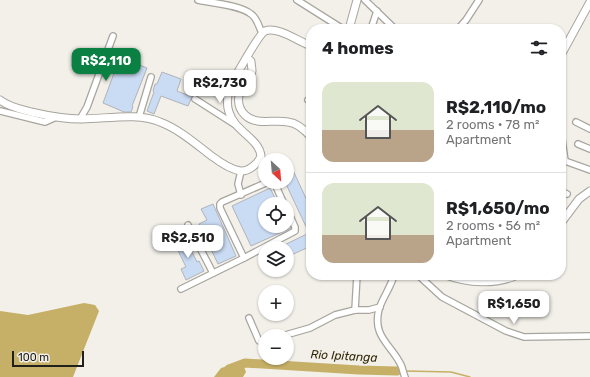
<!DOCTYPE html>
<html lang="en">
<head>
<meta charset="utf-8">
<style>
  body { margin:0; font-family:Rubik,sans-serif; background:#f2f2f2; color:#202124; height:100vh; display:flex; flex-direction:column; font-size:15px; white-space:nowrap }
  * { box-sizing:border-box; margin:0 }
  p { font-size:13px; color:#757577 }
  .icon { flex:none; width:22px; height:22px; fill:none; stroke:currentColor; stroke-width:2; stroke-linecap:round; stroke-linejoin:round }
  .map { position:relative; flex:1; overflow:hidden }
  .drawer { position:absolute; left:306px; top:24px; width:260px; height:256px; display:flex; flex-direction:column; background:#fff; border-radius:16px; box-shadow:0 1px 3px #0004 }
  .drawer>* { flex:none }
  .needle { width:26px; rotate:154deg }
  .buttons { position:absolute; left:258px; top:153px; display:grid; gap:8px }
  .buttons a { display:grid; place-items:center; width:36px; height:36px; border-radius:50%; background:#fff; box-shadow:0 1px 3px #0004; font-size:20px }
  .scale { position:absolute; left:12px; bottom:10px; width:72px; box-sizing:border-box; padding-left:4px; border:2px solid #20201d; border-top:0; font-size:11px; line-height:14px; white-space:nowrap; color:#20201d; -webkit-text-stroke:3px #f2f0e9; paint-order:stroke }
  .price { position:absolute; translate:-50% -34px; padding:0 9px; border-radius:8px; background:#fff; color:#222; font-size:13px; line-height:26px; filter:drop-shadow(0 1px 2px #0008) }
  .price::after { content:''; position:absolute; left:50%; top:24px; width:12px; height:9px; margin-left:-6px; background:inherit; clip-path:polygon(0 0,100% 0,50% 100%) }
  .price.on { background:#0b8043; color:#fff }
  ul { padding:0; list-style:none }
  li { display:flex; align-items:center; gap:12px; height:100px; padding:0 16px }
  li+li { border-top:1px solid #e0e0e0 }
  li span { display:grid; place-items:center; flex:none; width:112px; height:80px; border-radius:12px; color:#555 }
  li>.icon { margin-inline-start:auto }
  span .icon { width:48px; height:48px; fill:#fffc; stroke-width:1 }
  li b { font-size:17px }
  h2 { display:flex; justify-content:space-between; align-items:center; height:48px; padding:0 16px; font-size:17px }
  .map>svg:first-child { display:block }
  .water { fill:#c6af66 }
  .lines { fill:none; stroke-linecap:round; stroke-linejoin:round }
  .stream { stroke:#c6af66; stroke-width:1.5 }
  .river { stroke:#c6af66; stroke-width:9 }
  .building { fill:#cadbf4; stroke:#b0b4ba }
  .minor-casing { stroke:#a8a59f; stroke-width:8 }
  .major-casing { stroke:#a8a59f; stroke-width:9 }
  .minor { stroke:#fff; stroke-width:5.5 }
  .major { stroke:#fff; stroke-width:7 }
  .labels { text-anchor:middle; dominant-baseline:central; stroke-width:3.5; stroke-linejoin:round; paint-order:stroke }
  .water-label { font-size:12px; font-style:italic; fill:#322807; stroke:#f2f0e9 }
</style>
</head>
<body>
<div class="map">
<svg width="590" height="377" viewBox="0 0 590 377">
  <rect width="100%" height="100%" fill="#f2f0e9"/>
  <g class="water">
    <polygon points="84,303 95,305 99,311 73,377 0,377 0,311 28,315"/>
    <polygon points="242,362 246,372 243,377 214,377 221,368"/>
  </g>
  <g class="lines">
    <polyline class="stream" points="406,371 451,372 470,377"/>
    <polyline class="river" points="222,377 229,369 245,363 359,370 397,371"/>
  </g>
  <g class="building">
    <polygon points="120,57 147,68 132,106 133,107 131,112 124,112 103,103"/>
    <polygon points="162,72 181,79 177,91 192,97 188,106 161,96 154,114 147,111 154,92 153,91 155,84 157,84"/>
    <polygon points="290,164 311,209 311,246 287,257 287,248 278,248 309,233 285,182 287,182 287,165"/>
    <polygon points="270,188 278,204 265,204 265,226 290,226 291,228 251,246 232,206"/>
    <polygon points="213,204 236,256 218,264 199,224 207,220 201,209"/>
    <polygon points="184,235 197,262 199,261 204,271 186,280 181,269 186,267 173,240"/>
  </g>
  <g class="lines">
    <defs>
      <g id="minor">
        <path d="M198,0C212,3 240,5 251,14C257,18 259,27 262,33"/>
        <polyline points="297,0 343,29"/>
        <polyline points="365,0 395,29"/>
        <polyline points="371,29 377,11"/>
        <polyline points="458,29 466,20 479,0"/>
        <polyline points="195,99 234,124"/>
        <polyline points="308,100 311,97"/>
        <polyline points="0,111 45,122 56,117"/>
        <polyline points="139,117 151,77"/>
        <polyline points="80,119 87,107 113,36"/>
        <polyline points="576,122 590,129"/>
        <polyline points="561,132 565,161"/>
        <polyline points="578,144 590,149"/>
        <polyline points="561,162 565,161 590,170"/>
        <polyline points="274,182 284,204"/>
        <polyline points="561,191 567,194"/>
        <polyline points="241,195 238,184 241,171"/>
        <polyline points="188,225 213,273"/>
        <polyline points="244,258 295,231 295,227 287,209"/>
        <path d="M394,275C391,287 383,297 379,309C372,337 391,344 401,365C403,369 403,373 405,377"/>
        <polyline points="418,275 442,297 506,331 524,337 590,336"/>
        <polyline points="181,289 244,258 220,208 220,204 222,202 268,182"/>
        <polyline points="355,310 357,275"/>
        <polyline points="249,318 259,341 265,341"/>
        <polyline points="282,336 310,328 335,315 355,310 369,310 380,307"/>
      </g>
      <g id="major">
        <polyline points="349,29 357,0"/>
        <polyline points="561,55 590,2"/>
        <path d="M247,58L251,61C251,64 252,68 252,71C251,76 247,79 244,84C237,94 236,106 245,115C256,126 274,119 288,122C297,123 305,130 311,137"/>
        <path d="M0,100C9,107 20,109 31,112C48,116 65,119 82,119C106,119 138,112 160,122C179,129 197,145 213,157C221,163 230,169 240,171C248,172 258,164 261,156C259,138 234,131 229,112C227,106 227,98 229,91C231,83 259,34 265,31C278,26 299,42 311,46"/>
        <polyline points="561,223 579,199 590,191"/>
        <path d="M446,275C467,283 497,285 517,275"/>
      </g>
    </defs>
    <use href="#minor" class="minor-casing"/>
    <use href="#major" class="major-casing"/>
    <use href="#minor" class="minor"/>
    <use href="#major" class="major"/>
  </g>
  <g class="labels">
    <g class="water-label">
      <text transform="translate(344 356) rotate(3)">Rio Ipitanga</text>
    </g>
  </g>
</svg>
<div class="buttons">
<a><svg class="needle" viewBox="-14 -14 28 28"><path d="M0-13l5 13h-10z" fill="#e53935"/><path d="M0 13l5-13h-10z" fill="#757577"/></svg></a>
<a><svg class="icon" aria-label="locate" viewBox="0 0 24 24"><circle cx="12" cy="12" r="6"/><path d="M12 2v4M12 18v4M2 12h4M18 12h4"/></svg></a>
<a><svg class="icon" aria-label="layers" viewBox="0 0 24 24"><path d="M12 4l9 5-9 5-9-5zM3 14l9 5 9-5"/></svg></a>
<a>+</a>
<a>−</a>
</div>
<div class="scale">100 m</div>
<b class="price on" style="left:106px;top:82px">R$2,110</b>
<b class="price" style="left:220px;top:104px">R$2,730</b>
<b class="price" style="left:188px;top:259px">R$2,510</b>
<b class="price" style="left:514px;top:325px">R$1,650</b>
<section class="drawer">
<h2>4 homes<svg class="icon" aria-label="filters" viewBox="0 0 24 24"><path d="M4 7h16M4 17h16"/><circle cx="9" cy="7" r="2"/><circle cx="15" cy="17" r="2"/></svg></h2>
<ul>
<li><span style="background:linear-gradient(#dfe7d0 60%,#b9a48a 0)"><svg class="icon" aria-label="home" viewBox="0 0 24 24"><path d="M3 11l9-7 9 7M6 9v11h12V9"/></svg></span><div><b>R$2,110/mo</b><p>2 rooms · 78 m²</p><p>Apartment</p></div></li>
<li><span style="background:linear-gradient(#dfe7d0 65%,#b9a48a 0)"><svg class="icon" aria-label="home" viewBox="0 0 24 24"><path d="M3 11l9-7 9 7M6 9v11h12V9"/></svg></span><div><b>R$1,650/mo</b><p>2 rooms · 56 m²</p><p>Apartment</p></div></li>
</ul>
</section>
</div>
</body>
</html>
